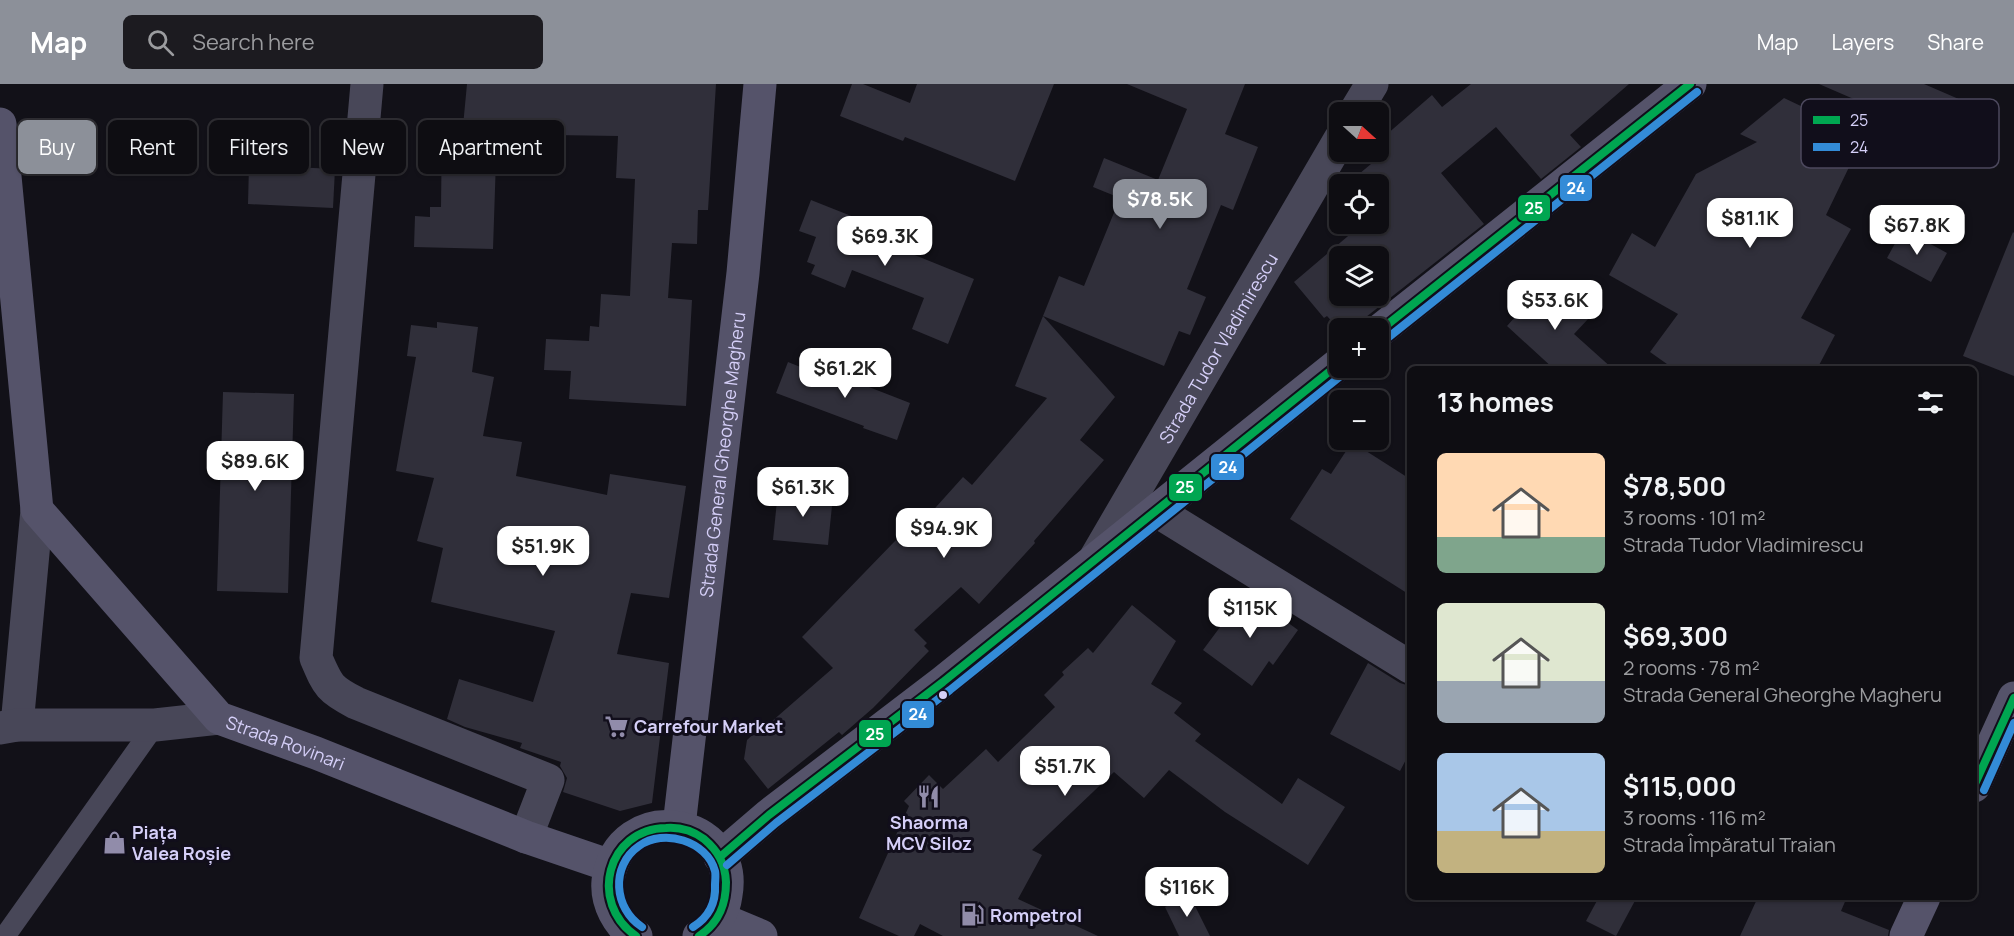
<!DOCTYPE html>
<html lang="en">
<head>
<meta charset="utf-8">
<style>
  body { margin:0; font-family:Manrope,sans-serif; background:#1c1b20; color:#f1f3f6; height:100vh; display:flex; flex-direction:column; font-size:22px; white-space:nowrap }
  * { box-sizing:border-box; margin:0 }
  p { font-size:20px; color:#9b9c9f }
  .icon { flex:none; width:33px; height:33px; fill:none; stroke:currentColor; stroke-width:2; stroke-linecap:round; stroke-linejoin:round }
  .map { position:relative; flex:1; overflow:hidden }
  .panel { position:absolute; left:1407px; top:282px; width:570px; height:534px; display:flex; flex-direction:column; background:#0e0d12; border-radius:9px; box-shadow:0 2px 4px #0004,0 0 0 2px #2e2d32 }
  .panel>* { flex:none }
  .hud { position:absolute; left:18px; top:36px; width:570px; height:54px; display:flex; gap:12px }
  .needle { width:39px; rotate:111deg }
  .tools { position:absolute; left:1329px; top:18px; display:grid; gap:12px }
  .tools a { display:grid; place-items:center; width:60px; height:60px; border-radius:9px; background:#0e0d12; box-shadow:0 2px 4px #0004,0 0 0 2px #2e2d32; font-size:30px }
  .price { position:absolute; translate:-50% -51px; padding:0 14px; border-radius:12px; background:#fff; color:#222; font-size:20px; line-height:39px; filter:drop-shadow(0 2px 3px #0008) }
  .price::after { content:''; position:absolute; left:50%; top:36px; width:18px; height:14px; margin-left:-9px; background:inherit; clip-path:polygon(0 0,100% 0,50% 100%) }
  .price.active { background:#8c9099; color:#fff }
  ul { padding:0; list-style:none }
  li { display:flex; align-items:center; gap:18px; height:150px; padding:0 30px }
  li span { display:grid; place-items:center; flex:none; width:168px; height:120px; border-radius:9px; color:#555 }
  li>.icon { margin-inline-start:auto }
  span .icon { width:72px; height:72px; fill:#fffc; stroke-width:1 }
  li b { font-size:26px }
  h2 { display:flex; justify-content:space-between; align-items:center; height:72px; padding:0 30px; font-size:26px }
  .chip { padding:0 21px; border-radius:9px; background:#0e0d12; box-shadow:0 2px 4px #0004,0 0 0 2px #2e2d32; font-size:21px; line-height:54px }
  .chip.active { background:#8c9099; color:#fff }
  header { display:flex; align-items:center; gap:36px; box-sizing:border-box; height:84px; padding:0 30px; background:#8c9099; color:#fff }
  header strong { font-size:28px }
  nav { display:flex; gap:33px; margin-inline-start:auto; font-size:21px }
  .search { width:420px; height:54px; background:#1c1b20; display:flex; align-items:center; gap:15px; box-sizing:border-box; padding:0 21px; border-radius:9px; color:#9b9c9f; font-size:22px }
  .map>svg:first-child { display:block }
  .building { fill:#302f3a; fill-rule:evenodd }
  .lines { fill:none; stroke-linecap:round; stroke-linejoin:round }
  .lane { stroke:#484758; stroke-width:21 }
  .street { stroke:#484758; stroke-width:33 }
  .secondary { stroke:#55536a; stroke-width:33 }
  .bus-1-casing { stroke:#110e1b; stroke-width:12 }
  .bus-2-casing { stroke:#110e1b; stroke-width:12 }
  .bus-1 { stroke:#00a651; stroke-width:8 }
  .bus-2 { stroke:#338bd7; stroke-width:8 }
  .bus-dot { fill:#d5cff8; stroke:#110e1b; stroke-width:2 }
  .labels { text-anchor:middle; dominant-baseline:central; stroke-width:6; stroke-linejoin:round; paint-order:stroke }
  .street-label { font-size:18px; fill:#d5cff8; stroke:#110e1b }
  .poi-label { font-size:18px; font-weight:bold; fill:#d5cff8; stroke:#110e1b; text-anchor:start }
  .key { fill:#110e1b; stroke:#4c485d; stroke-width:1.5 }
  .key-label { font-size:16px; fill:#d5cff8 }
  .line-badge { stroke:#110e1b; stroke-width:2 }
  .badge-label { font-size:16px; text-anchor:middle; font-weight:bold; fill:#fff }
</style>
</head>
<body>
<header>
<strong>Map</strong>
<div class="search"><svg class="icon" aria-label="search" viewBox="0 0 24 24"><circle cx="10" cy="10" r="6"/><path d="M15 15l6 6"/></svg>Search here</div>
<nav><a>Map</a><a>Layers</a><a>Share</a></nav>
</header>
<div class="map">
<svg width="2014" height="852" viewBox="0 0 2014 852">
  <rect width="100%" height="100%" fill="#121118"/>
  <g class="building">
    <polygon points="467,0 716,0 708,126 698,126 697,160 672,159 668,214 692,216 686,322 569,315 571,287 544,286 546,255 589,257 590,242 599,243 601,210 630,212 635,95 616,94 618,52 554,51 553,77 496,75 493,165 414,163 415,132 430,133 430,123 441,123 442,41 463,42"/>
    <polygon points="852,0 863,0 910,19 917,0 1054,0 1015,97 905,53 903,57 840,32"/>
    <polygon points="1127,0 1245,0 1225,50 1258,63 1233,126 1221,121 1187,205 1206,213 1190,251 1179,247 1164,282 1043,232 1059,192 1084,202 1120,114 1093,103 1104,74 1158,96 1187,25"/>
    <path d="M1471,0H1629L1570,51L1581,63L1541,95L1496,43L1441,89L1484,140L1366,233L1360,244H1338L1327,232L1324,234L1294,198L1361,141L1359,140H1378V100H1347L1371,80L1364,71L1368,68H1378V58L1432,11L1442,23ZM1340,172H1378V212H1340Z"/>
    <polygon points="1819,0 1924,0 1991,29 1974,67"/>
    <polygon points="1784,14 1864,52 1826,131 1851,145 1801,234 1835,251 1817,285 1674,285 1650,268 1678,230 1609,191 1632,149 1655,163 1696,90 1757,58 1740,50"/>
    <polygon points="249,81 335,85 333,124 248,120"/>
    <polygon points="811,116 884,145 880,157 974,195 948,260 912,245 924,214 852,186 845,204 811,190 815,181 807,178 816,153 799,147"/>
    <polygon points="1903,145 1947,169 1931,198 1887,174"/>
    <polygon points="2013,148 2014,149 2014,292 1963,272"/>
    <polygon points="1547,197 1589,234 1574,250 1613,285 1554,285 1507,242"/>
    <polygon points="1043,232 1115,313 1080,356 1104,376 1034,457 1035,459 979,520 961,503 914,546 927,559 924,562 929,567 873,624 842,651 839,648 768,705 744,675 747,656 761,643 763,645 833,584 802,553 896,456 901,462 963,393 972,401 1047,314 1015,302"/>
    <polygon points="437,238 478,243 472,288 494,293 483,352 522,358 516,392 607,411 610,390 686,402 669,514 631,509 617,570 669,579 652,719 620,727 563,708 567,694 560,682 561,678 520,664 522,659 465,643 447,635 459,595 533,618 555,547 431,518 443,464 417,457 434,394 396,387 416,273 407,272 411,241 437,244"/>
    <polygon points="788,278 813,288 815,282 910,319 897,356 863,344 864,342 776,309"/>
    <polygon points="223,308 294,310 288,509 217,507"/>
    <polygon points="1352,358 1410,395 1410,511 1290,435 1322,385 1331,390"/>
    <polygon points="778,407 833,412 828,461 773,456"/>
    <polygon points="1246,508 1298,546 1273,581 1269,577 1252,602 1203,566"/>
    <polygon points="1132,521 1176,557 1151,600 1182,619 1174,629 1201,650 1195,657 1282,720 1298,694 1345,723 1308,781 1225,728 1169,686 1144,714 1114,688 1032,766 1042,771 1018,815 1098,852 943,852 920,840 914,852 899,852 859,834 909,722 904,717 929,691 943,705 986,665 998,678 1055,623 1044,611 1064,591 1062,588 1088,564 1093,569"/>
    <polygon points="1368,579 1400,599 1410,602 1410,668 1400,687 1330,650"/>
    <polygon points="1189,810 1210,852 1179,852 1165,823"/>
    <polygon points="1599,813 1637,813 1616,852 1586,837"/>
    <polygon points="1758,813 1847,813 1841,827 1889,846 1888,852 1740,852"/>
  </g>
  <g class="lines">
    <polyline class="lane" points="5,852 155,641"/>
    <g class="street">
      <path d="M367,0L316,574C328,602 329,605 356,619L548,696L526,753"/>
      <polyline points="1355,28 1372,0"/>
      <polyline points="1155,426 1410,583"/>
      <path id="s1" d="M1096,473L1340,55"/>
      <polyline points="17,641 37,426"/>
      <polyline points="0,644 17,641 155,641 219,634"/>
    </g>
    <g class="secondary">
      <path id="s2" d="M0,40L37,426L219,634L316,669L526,753L611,782"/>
      <polyline points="1378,248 1690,0"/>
      <polyline points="1974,702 2014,614"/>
      <path id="s3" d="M679,742L743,189L760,0"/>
      <polyline points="720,773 769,731 943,598 1340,279"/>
      <polyline points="718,834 761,852"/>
      <path d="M636,852C618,842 606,818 608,797C619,713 740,733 726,811C724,828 714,844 699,852"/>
      <polyline points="1906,852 1924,813"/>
    </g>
    <defs>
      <g id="bus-1">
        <polyline points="1378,248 1690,0"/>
        <polyline points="1974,702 2014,614"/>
        <polyline points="720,773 769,731 943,598 1340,279"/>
        <path d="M636,852C588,819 607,745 666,744C679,743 693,747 704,755C718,767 725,779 726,798C726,821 719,839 699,852"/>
      </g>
      <g id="bus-2">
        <polyline points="1385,256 1697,8"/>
        <polyline points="1984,706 2014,639"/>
        <polyline points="727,781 776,739 950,606 1347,287"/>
        <path d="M642,843C614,825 610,782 639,762C664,744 707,757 715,787C716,791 715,797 715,801C716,819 709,833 693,843"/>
      </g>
    </defs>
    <use href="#bus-1" class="bus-1-casing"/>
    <use href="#bus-2" class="bus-2-casing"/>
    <use href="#bus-1" class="bus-1"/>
    <use href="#bus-2" class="bus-2"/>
  </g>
  <defs>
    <symbol id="supermarket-bare" viewBox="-9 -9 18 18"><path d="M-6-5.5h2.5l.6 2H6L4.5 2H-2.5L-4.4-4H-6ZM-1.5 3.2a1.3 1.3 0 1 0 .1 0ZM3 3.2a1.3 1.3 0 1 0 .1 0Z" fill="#918caa" stroke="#110e1b" stroke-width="2.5" paint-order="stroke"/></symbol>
    <symbol id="restaurant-bare" viewBox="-9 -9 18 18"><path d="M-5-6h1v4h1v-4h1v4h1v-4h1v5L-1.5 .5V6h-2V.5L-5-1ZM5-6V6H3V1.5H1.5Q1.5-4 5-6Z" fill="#918caa" stroke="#110e1b" stroke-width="2.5" paint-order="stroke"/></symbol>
    <symbol id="shop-bare" viewBox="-9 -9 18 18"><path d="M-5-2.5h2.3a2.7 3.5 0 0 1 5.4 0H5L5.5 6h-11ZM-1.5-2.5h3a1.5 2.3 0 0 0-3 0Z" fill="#918caa" stroke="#110e1b" stroke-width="2.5" paint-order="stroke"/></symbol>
    <symbol id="fuel-bare" viewBox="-9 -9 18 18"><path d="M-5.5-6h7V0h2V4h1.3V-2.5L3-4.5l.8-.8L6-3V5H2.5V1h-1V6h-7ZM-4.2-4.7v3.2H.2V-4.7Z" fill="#918caa" stroke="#110e1b" stroke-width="2.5" paint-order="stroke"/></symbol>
  </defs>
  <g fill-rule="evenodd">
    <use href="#supermarket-bare" x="600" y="626" width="33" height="33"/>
    <use href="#restaurant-bare" x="912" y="696" width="33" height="33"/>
    <use href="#shop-bare" x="98" y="742" width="33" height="33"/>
    <use href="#fuel-bare" x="956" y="814" width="33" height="33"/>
  </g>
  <circle class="bus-dot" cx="943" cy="611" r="5"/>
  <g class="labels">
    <g class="street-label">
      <text stroke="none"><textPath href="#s1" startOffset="242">Strada Tudor Vladimirescu</textPath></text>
      <text stroke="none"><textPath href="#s3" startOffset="374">Strada General Gheorghe Magheru</textPath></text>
      <text stroke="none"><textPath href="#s2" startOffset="735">Strada Rovinari</textPath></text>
    </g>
    <g class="poi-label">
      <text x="634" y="642">Carrefour Market</text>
      <text x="929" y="738" text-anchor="middle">Shaorma<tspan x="929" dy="21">MCV Siloz</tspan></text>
      <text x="132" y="748">Piața<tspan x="132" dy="21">Valea Roșie</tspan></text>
      <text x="990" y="831">Rompetrol</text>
    </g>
  </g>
  <rect x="1801" y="15" width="198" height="69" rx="9" class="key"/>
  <rect x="1813" y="32" width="27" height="8" fill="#00a651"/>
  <rect x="1813" y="59" width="27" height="8" fill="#338bd7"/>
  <g class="key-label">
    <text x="1850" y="42">25</text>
    <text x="1850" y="69">24</text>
  </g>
  <g class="line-badge">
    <rect x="1559" y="90" width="34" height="28" rx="6" fill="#338bd7"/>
    <rect x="1517" y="110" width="34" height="28" rx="6" fill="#00a651"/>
    <rect x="1210" y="369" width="35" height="28" rx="6" fill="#338bd7"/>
    <rect x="1168" y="389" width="35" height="29" rx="6" fill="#00a651"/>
    <rect x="901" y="616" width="34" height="29" rx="6" fill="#338bd7"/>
    <rect x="858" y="635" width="34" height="29" rx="6" fill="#00a651"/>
  </g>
  <g class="badge-label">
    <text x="1576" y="110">24</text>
    <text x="1534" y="130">25</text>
    <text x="1228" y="389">24</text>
    <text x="1185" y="409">25</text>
    <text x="918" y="636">24</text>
    <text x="875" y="656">25</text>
  </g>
</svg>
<div class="tools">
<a><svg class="needle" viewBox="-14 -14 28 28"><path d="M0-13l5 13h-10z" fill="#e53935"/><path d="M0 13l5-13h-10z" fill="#9b9c9f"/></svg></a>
<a><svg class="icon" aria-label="locate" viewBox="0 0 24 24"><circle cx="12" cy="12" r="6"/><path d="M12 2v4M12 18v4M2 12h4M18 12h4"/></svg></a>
<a><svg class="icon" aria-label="layers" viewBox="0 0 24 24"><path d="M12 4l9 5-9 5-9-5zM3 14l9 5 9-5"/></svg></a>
<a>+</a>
<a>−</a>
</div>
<b class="price active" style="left:1160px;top:146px">$78.5K</b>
<b class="price" style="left:1750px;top:165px">$81.1K</b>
<b class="price" style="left:1917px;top:172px">$67.8K</b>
<b class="price" style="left:885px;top:183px">$69.3K</b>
<b class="price" style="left:1555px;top:247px">$53.6K</b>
<b class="price" style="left:845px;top:315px">$61.2K</b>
<b class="price" style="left:255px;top:408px">$89.6K</b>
<b class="price" style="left:803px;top:434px">$61.3K</b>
<b class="price" style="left:944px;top:475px">$94.9K</b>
<b class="price" style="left:543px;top:493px">$51.9K</b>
<b class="price" style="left:1250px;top:555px">$115K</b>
<b class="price" style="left:1065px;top:713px">$51.7K</b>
<b class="price" style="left:1187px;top:834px">$116K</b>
<div class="hud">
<a class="chip active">Buy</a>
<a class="chip">Rent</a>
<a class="chip">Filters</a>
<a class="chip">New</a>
<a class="chip">Apartment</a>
</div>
<section class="panel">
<h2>13 homes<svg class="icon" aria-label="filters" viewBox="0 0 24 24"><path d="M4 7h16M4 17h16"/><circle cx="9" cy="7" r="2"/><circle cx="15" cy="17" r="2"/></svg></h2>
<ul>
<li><span style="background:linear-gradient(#ffd9b3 70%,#7fa58c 0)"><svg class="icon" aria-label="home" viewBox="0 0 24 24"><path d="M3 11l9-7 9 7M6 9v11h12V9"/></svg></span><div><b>$78,500</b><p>3 rooms · 101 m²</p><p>Strada Tudor Vladimirescu</p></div></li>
<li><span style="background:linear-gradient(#dfe7d0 65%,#9aa5b1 0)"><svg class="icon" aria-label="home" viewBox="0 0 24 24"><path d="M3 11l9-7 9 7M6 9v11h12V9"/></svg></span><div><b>$69,300</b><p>2 rooms · 78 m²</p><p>Strada General Gheorghe Magheru</p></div></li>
<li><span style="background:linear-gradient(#a9c7e8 65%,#c2b280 0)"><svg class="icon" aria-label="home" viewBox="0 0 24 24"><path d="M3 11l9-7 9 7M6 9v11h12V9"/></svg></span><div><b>$115,000</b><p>3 rooms · 116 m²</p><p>Strada Împăratul Traian</p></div></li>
</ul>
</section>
</div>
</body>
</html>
